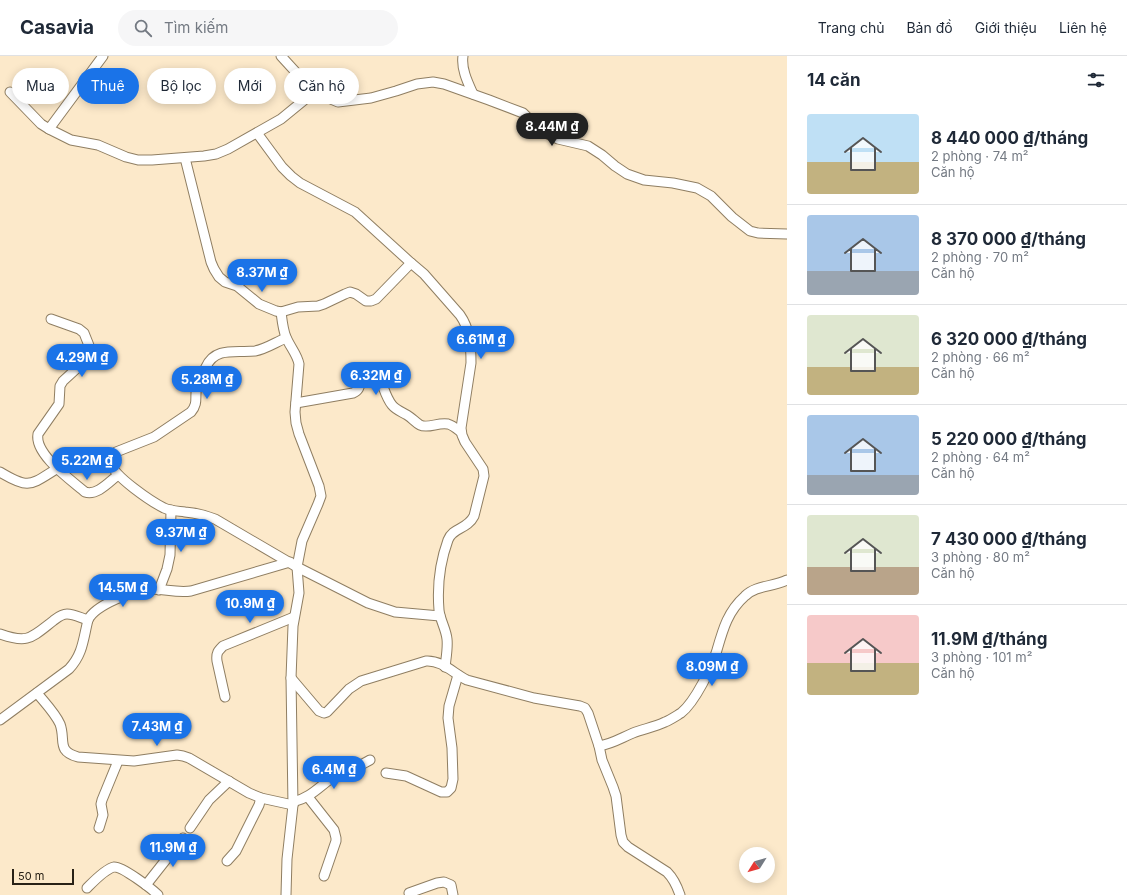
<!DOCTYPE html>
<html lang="vi">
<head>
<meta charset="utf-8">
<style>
  body { margin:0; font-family:Inter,sans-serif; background:#f6f6f7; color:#1f2937; height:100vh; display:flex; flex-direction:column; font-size:15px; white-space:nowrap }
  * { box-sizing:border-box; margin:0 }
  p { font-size:13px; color:#747a83 }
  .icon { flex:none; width:22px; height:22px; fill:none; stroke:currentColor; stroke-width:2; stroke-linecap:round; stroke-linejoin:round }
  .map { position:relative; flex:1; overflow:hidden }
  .drawer { display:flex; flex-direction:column; background:#fff; width:340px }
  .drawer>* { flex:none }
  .guide { position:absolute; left:12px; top:12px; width:380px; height:36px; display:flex; gap:8px }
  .needle { width:26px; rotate:233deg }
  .controls { position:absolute; left:739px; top:791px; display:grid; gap:8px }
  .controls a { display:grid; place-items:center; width:36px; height:36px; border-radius:50%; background:#fff; box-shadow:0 2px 10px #0003; font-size:20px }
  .scale { position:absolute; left:12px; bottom:10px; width:62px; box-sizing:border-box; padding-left:4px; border:2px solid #282116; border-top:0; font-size:11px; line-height:14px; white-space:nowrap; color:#282116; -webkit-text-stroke:3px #fce9ca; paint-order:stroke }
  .price { position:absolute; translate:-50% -34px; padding:0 9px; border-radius:14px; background:#1a73e8; color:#fff; font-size:13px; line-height:26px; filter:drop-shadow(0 1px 2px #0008) }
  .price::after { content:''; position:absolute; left:50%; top:24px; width:12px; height:9px; margin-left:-6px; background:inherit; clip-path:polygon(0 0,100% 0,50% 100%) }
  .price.on { background:#222; color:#fff }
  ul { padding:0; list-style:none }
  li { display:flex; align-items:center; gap:12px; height:100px; padding:0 20px }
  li+li { border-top:1px solid #e0e1e3 }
  li span { display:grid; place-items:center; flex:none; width:112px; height:80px; border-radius:4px; color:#555 }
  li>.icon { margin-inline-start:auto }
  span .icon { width:48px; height:48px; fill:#fffc; stroke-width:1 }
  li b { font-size:17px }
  h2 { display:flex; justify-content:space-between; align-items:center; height:48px; padding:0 20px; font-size:17px }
  .tag { padding:0 14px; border-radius:18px; background:#fff; box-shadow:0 2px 10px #0003; font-size:14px; line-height:36px }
  .tag.on { background:#1a73e8; color:#fff }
  header { display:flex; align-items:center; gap:24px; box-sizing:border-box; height:56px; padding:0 20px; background:#fff; border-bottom:1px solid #e0e1e3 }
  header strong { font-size:19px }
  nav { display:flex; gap:22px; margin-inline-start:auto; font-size:14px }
  .search { width:280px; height:36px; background:#f6f6f7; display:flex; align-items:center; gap:10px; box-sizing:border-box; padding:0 14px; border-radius:22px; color:#747a83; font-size:15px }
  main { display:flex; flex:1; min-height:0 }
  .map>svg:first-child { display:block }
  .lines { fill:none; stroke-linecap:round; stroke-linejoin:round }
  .minor-casing { stroke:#8f7e62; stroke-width:11 }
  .minor { stroke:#fff; stroke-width:9 }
</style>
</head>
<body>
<header>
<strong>Casavia</strong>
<div class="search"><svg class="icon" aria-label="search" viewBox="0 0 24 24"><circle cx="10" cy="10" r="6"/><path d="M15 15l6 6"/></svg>Tìm kiếm</div>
<nav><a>Trang chủ</a><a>Bản đồ</a><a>Giới thiệu</a><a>Liên hệ</a></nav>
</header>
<main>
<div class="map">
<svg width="787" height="839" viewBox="0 0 787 839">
  <rect width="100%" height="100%" fill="#fce9ca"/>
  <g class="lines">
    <defs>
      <g id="minor">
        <polyline points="281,0 314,36 338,46 371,42 396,35 417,28 433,26 444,28 489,44 523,57 540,74 558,83 588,90 602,99 615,110 627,118 644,124 673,127 697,132 711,140 732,161 750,175 758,177 787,178"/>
        <path d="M463,0C461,13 468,27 473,38"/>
        <polyline points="10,36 41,68 49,73 71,84 98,89 126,101 138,104 152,104 204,100 216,98 228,93 281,63 314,36"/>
        <polyline points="49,73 103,0"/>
        <path d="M257,77L282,111L291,120L300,127L355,156L411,207L424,218L460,259C470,273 471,290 471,307L461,372L462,379L465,386L483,413L484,420L474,460C467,474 453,471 448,484C440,506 437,530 439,554C440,564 446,573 447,583C448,592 446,602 445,611"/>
        <polyline points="185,102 211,206 214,213 219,221 225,226 237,230 259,248 276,255 281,256 298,251 318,250 324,248 345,238 350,236 356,238 366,245 371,245 376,243 411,207"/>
        <path d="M281,256C282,264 283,274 286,281C290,291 297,298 299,308L295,356L296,367L299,378L319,430L321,440L318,448L302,485L297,511L299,537L293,570L291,622L293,749L287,803L286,839"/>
        <path d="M51,263L79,273L84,277L90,292V298L87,303L63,325L60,330L59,348L38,378C34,398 71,424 85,436C97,440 109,426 118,419"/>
        <path d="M286,282C276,286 266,293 255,295C237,297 215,290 206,311C203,317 199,323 197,330C194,340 199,347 191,356L154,381L116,396C114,400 111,402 111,407C113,420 152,446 164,452C171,455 178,455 185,456C196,457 205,459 215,463L297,511L368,547L395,556L440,560"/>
        <path d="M296,347L353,337C366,332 353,319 373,313C383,322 383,338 392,349C396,354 402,356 407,359C412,362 415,366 420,369C428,373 438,366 448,368C452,369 457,373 461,376"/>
        <path d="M0,416C30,434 30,429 58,412"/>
        <polyline points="159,534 167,513 170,499 171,454"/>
        <path d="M0,578C28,588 31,582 53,565C57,562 61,558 67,558C74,558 81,562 88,564"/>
        <path d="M291,622L319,655L324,657L327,656L349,633L361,625L426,605C442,604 453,617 467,624L534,642L580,650L585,652L588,657L599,690L602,704L613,731L616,740L621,779L623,786L628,791L667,816C674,823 677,830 680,839"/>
        <path d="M37,637C45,647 55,657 60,668C66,684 56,695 78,701L134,705L177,699L183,700L189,702L249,737L261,742L293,749"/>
        <path d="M225,641L217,605C216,597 218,595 223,590L294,561"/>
        <path d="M0,664L69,613C83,598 83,584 88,564C95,549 134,534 151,533C165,533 177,537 191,535L290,506"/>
        <path d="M599,690C612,688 621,682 633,677C643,673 655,671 665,666C670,664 676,660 681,657C695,646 712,611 717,594C723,573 728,555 745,540C756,529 773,531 787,524"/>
        <polyline points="386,717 406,720 441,736 447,736 451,732 453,723 452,692 448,662 449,650 458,619"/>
        <polyline points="308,741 334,774 336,782 336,785 324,820"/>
        <path d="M293,746C313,741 322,727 338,718C342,716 346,715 350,714C357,712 364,707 370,704"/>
        <polyline points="99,772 103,759 101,748 102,744 118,705"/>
        <polyline points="190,772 209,744 229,725"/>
        <polyline points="227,805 236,795 259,749 261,742"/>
        <polyline points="146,829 183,782"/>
        <path d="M87,832C93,826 105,813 114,811C122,810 152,833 158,839"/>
        <polyline points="409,837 437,827 444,826 451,829 453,839"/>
      </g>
    </defs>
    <use href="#minor" class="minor-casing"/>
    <use href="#minor" class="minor"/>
  </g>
</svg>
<div class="controls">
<a><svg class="needle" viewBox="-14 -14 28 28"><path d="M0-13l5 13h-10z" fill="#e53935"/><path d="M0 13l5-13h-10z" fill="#747a83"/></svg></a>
</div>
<div class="scale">50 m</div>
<b class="price on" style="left:552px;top:91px">8.44M ₫</b>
<b class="price" style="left:262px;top:237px">8.37M ₫</b>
<b class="price" style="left:481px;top:304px">6.61M ₫</b>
<b class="price" style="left:82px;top:322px">4.29M ₫</b>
<b class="price" style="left:376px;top:340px">6.32M ₫</b>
<b class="price" style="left:207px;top:344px">5.28M ₫</b>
<b class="price" style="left:87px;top:425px">5.22M ₫</b>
<b class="price" style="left:181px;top:497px">9.37M ₫</b>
<b class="price" style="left:123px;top:552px">14.5M ₫</b>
<b class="price" style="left:250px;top:568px">10.9M ₫</b>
<b class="price" style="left:712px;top:631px">8.09M ₫</b>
<b class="price" style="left:157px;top:691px">7.43M ₫</b>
<b class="price" style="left:334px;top:734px">6.4M ₫</b>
<b class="price" style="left:173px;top:812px">11.9M ₫</b>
<div class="guide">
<a class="tag">Mua</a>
<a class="tag on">Thuê</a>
<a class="tag">Bộ lọc</a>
<a class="tag">Mới</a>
<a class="tag">Căn hộ</a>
</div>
</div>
<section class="drawer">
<h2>14 căn<svg class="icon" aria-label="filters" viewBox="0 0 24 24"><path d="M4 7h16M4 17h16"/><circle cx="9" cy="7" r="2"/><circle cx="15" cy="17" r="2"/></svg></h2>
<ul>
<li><span style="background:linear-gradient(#bfe0f5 60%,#c2b280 0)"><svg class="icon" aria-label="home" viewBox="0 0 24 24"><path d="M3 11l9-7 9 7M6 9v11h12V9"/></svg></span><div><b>8 440 000 ₫/tháng</b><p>2 phòng · 74 m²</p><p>Căn hộ</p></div></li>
<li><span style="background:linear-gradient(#a9c7e8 70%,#9aa5b1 0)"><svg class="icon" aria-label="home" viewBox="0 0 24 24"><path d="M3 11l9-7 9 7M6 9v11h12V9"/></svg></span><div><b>8 370 000 ₫/tháng</b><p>2 phòng · 70 m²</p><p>Căn hộ</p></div></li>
<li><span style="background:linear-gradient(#dfe7d0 65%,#c2b280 0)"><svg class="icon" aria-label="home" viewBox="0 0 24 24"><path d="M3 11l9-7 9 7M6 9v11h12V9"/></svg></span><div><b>6 320 000 ₫/tháng</b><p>2 phòng · 66 m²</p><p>Căn hộ</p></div></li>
<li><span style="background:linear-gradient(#a9c7e8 75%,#9aa5b1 0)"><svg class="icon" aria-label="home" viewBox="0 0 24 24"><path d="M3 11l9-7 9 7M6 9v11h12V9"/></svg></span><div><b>5 220 000 ₫/tháng</b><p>2 phòng · 64 m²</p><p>Căn hộ</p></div></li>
<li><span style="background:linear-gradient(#dfe7d0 65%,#b9a48a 0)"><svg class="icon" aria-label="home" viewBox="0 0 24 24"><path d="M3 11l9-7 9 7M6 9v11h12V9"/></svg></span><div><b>7 430 000 ₫/tháng</b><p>3 phòng · 80 m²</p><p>Căn hộ</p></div></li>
<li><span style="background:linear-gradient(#f6c9c9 60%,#c2b280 0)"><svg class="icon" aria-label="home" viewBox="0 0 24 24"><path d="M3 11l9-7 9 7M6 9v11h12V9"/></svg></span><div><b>11.9M ₫/tháng</b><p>3 phòng · 101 m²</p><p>Căn hộ</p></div></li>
</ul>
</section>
</main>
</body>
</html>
